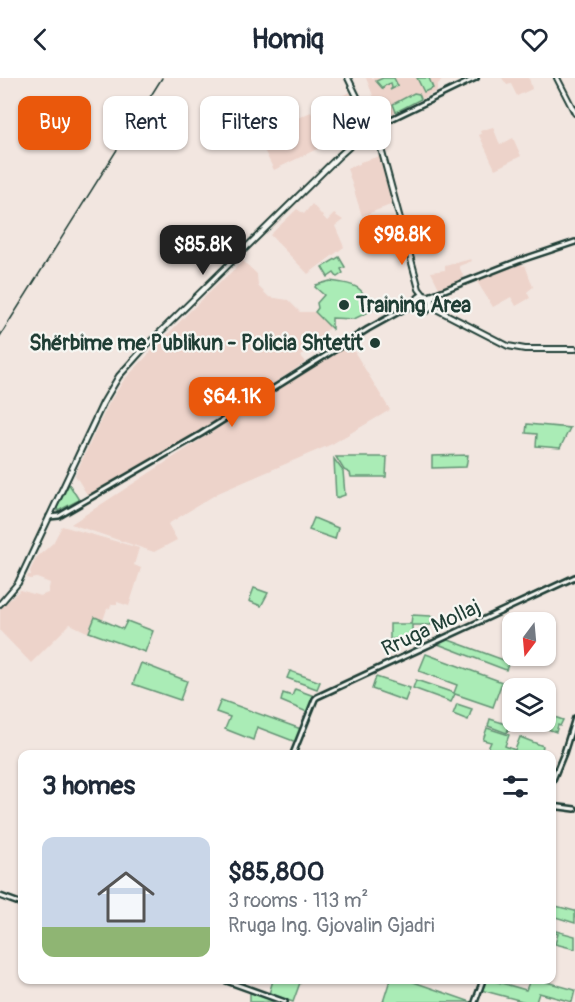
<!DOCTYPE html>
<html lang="en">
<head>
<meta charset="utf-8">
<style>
  body { margin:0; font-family:Pangolin,sans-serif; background:#f6f6f7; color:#1f2937; height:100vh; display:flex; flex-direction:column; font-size:22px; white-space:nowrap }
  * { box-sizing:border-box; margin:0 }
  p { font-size:20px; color:#747a83 }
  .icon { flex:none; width:33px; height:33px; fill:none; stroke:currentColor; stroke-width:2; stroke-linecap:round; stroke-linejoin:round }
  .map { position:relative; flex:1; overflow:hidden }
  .details { position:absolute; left:18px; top:672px; width:538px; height:234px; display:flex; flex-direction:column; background:#fff; border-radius:12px; box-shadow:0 2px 4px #0004 }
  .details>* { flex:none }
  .banner { position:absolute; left:18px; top:18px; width:540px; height:54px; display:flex; gap:12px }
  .needle { width:39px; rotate:196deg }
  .controls { position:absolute; left:502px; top:534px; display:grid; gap:12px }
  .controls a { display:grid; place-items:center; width:54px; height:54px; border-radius:12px; background:#fff; box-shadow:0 2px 4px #0004; font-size:30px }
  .price { position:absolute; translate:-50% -51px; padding:0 14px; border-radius:12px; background:#ea580c; color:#fff; font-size:20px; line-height:39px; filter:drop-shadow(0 2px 3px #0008) }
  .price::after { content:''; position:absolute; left:50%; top:36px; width:18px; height:14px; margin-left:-9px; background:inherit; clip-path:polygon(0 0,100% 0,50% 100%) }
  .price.active { background:#222; color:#fff }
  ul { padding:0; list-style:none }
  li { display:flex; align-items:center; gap:18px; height:150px; padding:0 24px }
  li+li { border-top:2px solid #e0e1e3 }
  li span { display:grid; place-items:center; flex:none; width:168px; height:120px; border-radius:12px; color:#555 }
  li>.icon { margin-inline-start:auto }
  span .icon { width:72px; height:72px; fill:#fffc; stroke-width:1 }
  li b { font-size:26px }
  h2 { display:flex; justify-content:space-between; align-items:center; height:72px; padding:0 24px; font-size:26px }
  .tag { padding:0 21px; border-radius:12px; background:#fff; box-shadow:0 2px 4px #0004; font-size:21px; line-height:54px }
  .tag.active { background:#ea580c; color:#fff }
  header { display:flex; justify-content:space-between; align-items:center; height:78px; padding:0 24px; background:#fff; font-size:27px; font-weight:800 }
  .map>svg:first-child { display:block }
  .built { fill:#edd3ca }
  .green { fill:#aaecb6; stroke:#649475; stroke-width:1.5 }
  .cemetery { fill:url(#cemetery-stones); stroke:#649475; stroke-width:1.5 }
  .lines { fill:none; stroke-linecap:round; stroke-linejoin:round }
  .tertiary-casing { stroke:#1f3d34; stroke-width:8 }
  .secondary-casing { stroke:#1f3d34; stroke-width:8 }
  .tertiary { stroke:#f6f6f2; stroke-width:3 }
  .secondary { stroke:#f6f6f2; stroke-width:4 }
  .rail { stroke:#1f3d34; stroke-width:1.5 }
  .poi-dot { fill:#1f3d34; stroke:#f6f6f2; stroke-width:2 }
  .labels { text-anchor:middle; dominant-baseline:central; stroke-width:4.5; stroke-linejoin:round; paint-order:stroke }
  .poi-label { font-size:21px; font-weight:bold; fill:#1f3d34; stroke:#f6f6f2; text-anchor:start }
  .street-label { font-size:21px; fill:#1f3d34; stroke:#f6f6f2 }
</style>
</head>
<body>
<header><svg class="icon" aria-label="back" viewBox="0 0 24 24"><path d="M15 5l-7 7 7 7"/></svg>Homiq<svg class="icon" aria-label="heart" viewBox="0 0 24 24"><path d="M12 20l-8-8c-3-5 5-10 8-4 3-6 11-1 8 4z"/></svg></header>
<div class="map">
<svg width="575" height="924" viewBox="0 0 575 924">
  <defs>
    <pattern id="cemetery-stones" width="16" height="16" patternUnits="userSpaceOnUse" patternTransform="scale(1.5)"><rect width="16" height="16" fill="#aaecb6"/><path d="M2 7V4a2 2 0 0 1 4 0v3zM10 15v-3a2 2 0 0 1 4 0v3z" fill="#92cb9d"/></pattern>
  </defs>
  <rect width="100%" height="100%" fill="#f2e6e0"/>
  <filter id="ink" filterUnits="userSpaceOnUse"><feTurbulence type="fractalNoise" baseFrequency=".0167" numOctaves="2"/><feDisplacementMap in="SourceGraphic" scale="12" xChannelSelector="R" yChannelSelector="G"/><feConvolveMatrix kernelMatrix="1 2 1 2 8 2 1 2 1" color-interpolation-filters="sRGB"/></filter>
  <g filter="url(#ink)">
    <g class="built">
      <polygon points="366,0 444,0 437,7 437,13 389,37 378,30"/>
      <polygon points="502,0 529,0 532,11 517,18 511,6 507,7"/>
      <polygon points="350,14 361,38 359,43 354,45 350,37 339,42 335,36 321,42 316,30"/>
      <polygon points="311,34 327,66 274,92 257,58"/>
      <polygon points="493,49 500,67 513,60 521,78 495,91 479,57 481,56 480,53"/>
      <polygon points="380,78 393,126 362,138 347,90 360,86 360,84"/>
      <polygon points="312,126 327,143 334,136 343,142 335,148 344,169 308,196 270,157 297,131 304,136"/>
      <polygon points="471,181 472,183 459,188 464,200 439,210 431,194 445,192 445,188"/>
      <polygon points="243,183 257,196 258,208 269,219 288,222 300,234 315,234 330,249 301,278 306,284 198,355 88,418 75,397 109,325 124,302 191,232"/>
      <polygon points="522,185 523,188 525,187 533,209 527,214 530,220 516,228 511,219 493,229 476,202"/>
      <polygon points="349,265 390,332 332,366 218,415 168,446 177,462 154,474 71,446"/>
      <polygon points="62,448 139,470 134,487 141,490 129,528 117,524 117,526 112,526 110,530 107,531 103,542 94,540 89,555 70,546 31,585 0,553 0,531 20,512 40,518 48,515 50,505 37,500 31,501 27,500 28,497 31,497 30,493 36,480 53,465"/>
    </g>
    <g class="green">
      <polygon points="383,0 394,0 398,8 390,12 392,10 391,5 384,8 383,11 376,3"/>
      <polygon points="417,0 429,0 433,10 424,14"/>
      <polygon points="414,15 419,16 421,21 396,34 393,26"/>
      <circle cx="371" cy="48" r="8"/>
      <polygon points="339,179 345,189 341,191 343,195 337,199 334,195 328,199 322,189"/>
      <path d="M330,203C358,207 361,207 373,232L354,241L332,240V251L315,234L318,230L317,225L324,217L315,209L316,207Z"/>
      <polygon points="527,346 570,350 560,370 536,368 537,356 526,355"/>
      <polygon points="468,377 466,389 432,390 432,378"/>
      <polygon points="336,379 387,379 386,399 351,399 350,395 344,392"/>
      <polygon points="334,381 343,393 345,417 336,420"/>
      <polygon points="69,406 79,422 58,433 57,430"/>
      <polygon points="314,440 338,450 335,461 309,452"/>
      <polygon points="254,510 268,515 261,528 249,523"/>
      <polygon points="412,537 431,538 433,540 431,547 412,547 412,562 390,561 390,546 411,546"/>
      <polygon points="95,539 123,551 127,543 153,553 145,574 89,554"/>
      <polygon points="446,561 509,584 506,592 438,566 437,565"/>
      <polygon points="426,576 502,604 493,629 455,616 451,624 413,610 416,602 454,615 457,607 419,593"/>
      <polygon points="141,585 187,603 180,622 133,606"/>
      <polygon points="290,593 320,604 317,611 287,600"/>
      <polygon points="376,599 410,610 405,623 372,611"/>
      <polygon points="295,611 314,618 307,634 281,623 283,615 292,618"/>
      <polygon points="221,622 301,651 296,664 257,649 253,662 225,651 230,639 216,634"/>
      <polygon points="457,626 472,631 468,642 453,636"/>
      <polygon points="546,636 563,642 560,648 558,647 556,654 531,645 531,644 546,644"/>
      <polygon points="490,641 509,647 507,655 488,648"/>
      <polygon points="487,650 509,657 505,668 515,672 520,659 543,668 541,676 499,676 487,673 491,664 483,662"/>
      <polygon points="552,827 575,833 575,845 552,838"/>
      <polygon points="552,852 575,858 575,871 555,866 558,856 552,854"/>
      <polygon points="273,902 301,902 293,924 269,916"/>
      <polygon points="390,902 408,902 471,924 383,924"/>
      <polygon points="484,902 491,902 526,912 530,902 539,902 575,912 572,924 539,915 536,924 526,924 481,912"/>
    </g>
    <polygon class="cemetery" points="250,912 276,924 250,924"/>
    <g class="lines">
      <defs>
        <g id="tertiary">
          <polyline points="380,50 385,44 476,0"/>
          <polyline points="429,218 518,183 575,164"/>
          <polyline points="432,223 434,217"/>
          <polyline points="410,229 417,230"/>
          <polyline points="49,439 59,438 201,356 368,251 415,225"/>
          <polyline points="293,676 315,621 317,619 575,499"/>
          <polyline points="552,704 564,675 575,640"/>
          <polyline points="552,728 575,731"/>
          <polyline points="0,818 22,826"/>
          <polyline points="224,902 285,924"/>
          <polyline points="475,924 483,902"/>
        </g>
        <g id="secondary">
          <polyline points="348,0 364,33 369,38"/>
          <polyline points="557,0 575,35"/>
          <polyline points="378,53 380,67 419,211 423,216"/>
          <circle cx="424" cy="225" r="8"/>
          <polyline points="432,226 438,232 508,268 525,271 575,271"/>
          <polyline points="0,526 18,505 103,325 119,298 146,268 339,78 359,60 373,57 378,53 380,46 376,40 369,38 363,42 359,60"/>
        </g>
      </defs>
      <use href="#tertiary" class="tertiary-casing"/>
      <use href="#secondary" class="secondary-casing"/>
      <use href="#tertiary" class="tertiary"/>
      <use href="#secondary" class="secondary"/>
      <polyline class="rail" points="0,258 162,0"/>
    </g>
  </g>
  <g class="poi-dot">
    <circle cx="344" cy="227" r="6"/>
    <circle cx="375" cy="265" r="6"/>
  </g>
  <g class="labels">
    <g class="poi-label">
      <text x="356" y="227">Training Area</text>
      <text x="363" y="265" text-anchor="end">Shërbime me Publikun - Policia Shtetit</text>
    </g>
    <g class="street-label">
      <text transform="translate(431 550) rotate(-25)">Rruga Mollaj</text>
    </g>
  </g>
</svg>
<div class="controls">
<a><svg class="needle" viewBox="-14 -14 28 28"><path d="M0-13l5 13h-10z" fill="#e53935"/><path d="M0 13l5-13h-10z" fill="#747a83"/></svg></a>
<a><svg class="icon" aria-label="layers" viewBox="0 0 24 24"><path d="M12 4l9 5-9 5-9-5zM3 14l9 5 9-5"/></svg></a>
</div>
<b class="price" style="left:402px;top:188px">$98.8K</b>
<b class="price active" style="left:203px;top:198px">$85.8K</b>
<b class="price" style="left:232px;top:350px">$64.1K</b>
<div class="banner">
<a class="tag active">Buy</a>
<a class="tag">Rent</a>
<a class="tag">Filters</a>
<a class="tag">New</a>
</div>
<section class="details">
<h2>3 homes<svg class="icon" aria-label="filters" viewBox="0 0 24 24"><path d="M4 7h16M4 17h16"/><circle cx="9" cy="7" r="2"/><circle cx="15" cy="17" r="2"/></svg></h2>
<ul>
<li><span style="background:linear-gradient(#c9d6e8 75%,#8fb573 0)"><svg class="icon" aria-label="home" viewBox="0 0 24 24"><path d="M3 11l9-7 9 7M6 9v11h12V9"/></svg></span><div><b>$85,800</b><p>3 rooms · 113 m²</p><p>Rruga Ing. Gjovalin Gjadri</p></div></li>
</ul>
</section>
</div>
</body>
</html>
